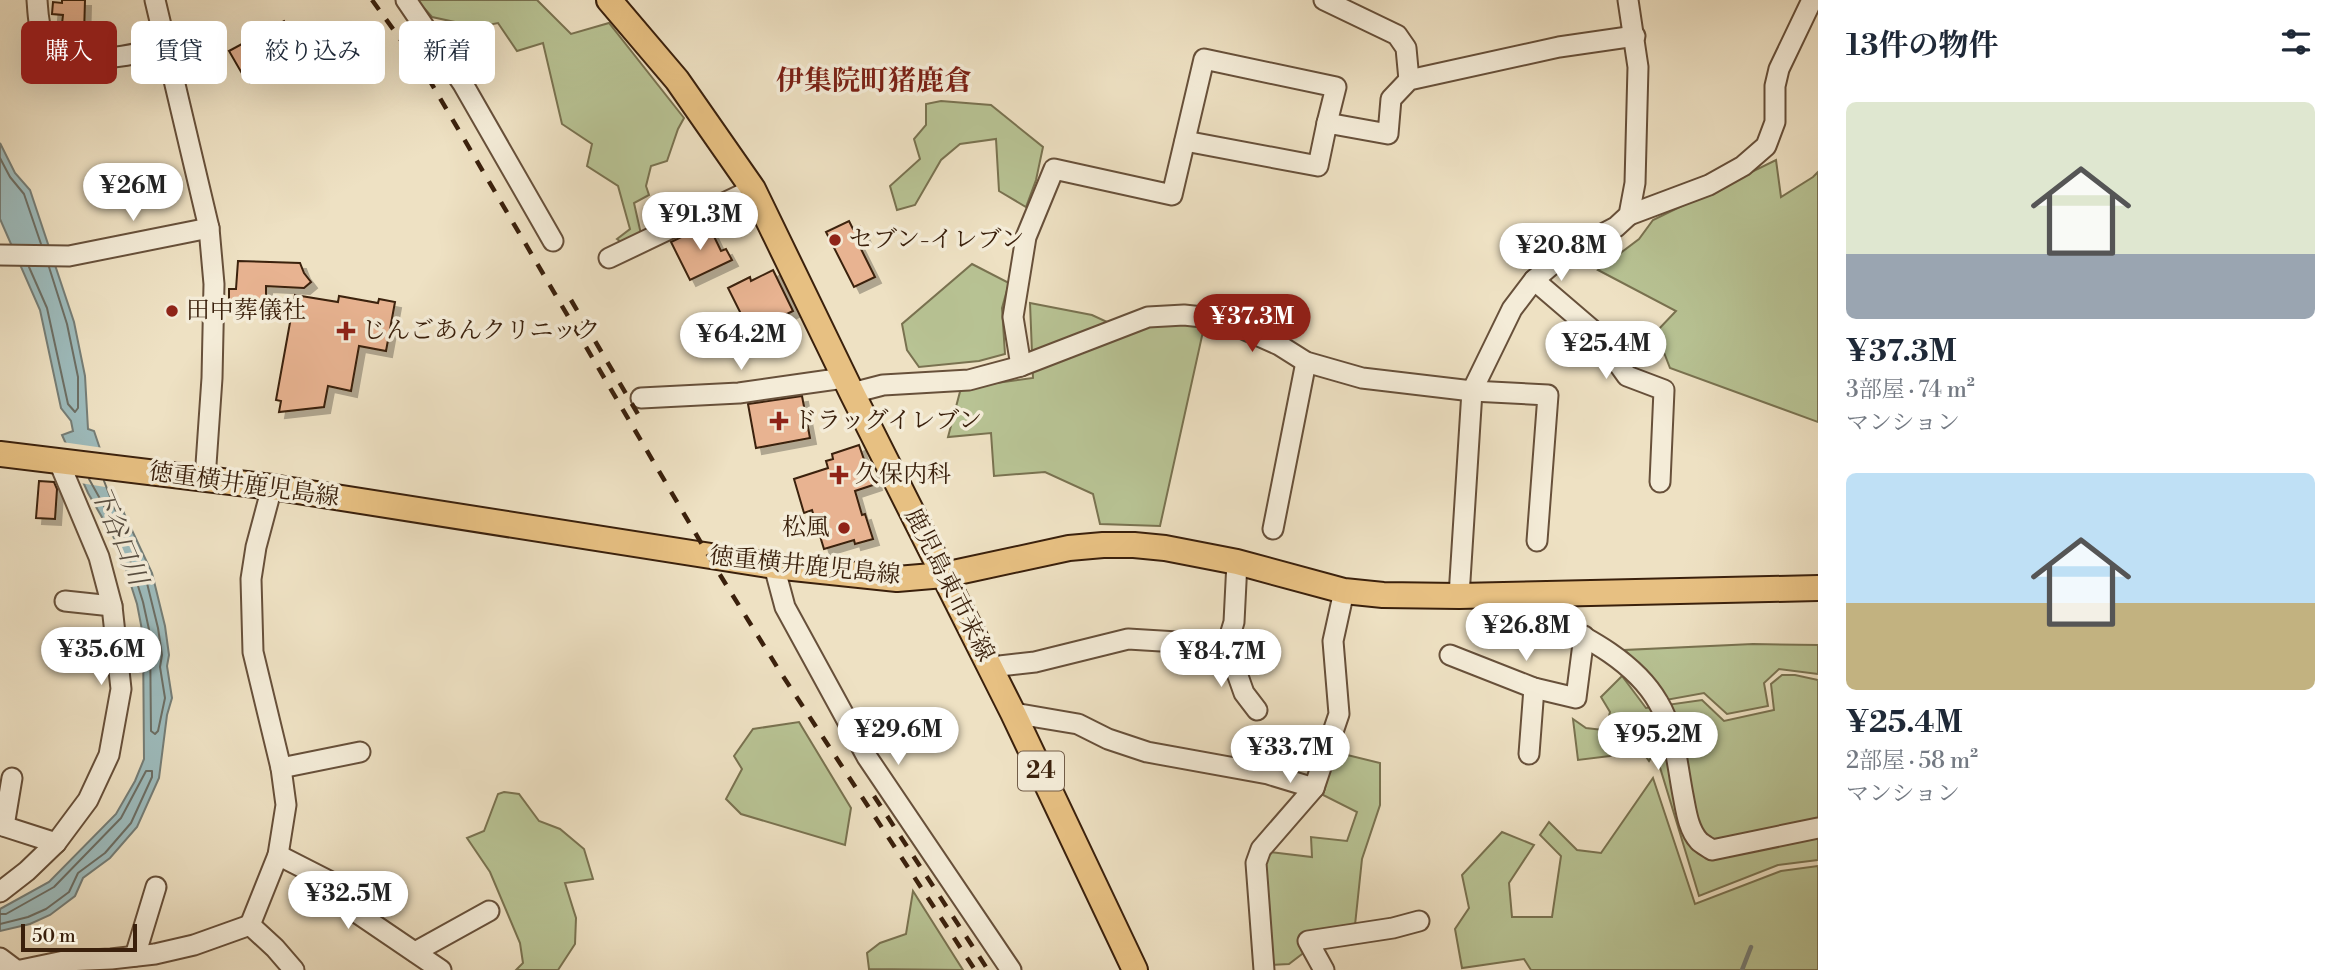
<!DOCTYPE html>
<html lang="ja">
<head>
<meta charset="utf-8">
<style>
  body { margin:0; font-family:"Libre Bodoni","Noto Serif JP",serif; background:#f2f2f3; color:#1f2937; height:100vh; display:flex; flex-direction:column; font-size:26px; white-space:nowrap }
  * { box-sizing:border-box; margin:0 }
  p { font-size:23px; color:#747a83 }
  .icon { flex:none; width:38px; height:38px; fill:none; stroke:currentColor; stroke-width:2; stroke-linecap:round; stroke-linejoin:round }
  .map { position:relative; flex:1; overflow:hidden }
  .drawer { display:flex; flex-direction:column; background:#fff; width:525px }
  .drawer>* { flex:none }
  .hud { position:absolute; left:21px; top:21px; width:665px; height:63px; display:flex; gap:14px }
  .scale { position:absolute; left:21px; bottom:18px; width:116px; box-sizing:border-box; padding-left:7px; border:4px solid #3a200c; border-top:0; font-size:19px; line-height:24px; white-space:nowrap; color:#3a200c; -webkit-text-stroke:5px #f4ecd8; paint-order:stroke }
  .price { position:absolute; translate:-50% -60px; padding:0 16px; border-radius:24px; background:#fff; color:#222; font-size:23px; line-height:46px; filter:drop-shadow(0 2px 4px #0008) }
  .price::after { content:''; position:absolute; left:50%; top:42px; width:21px; height:16px; margin-left:-10px; background:inherit; clip-path:polygon(0 0,100% 0,50% 100%) }
  .price.current { background:#8f2418; color:#fff }
  ul { padding:0; list-style:none }
  li { display:grid; align-content:center; gap:14px; height:371px; padding:0 28px }
  li span { display:grid; place-items:center; height:217px; border-radius:10px; color:#555 }
  li>.icon { margin-inline-start:auto }
  span .icon { width:126px; height:126px; fill:#fffc; stroke-width:1 }
  li b { font-size:30px }
  h2 { display:flex; justify-content:space-between; align-items:center; height:84px; padding:0 28px; font-size:30px }
  .tag { padding:0 24px; border-radius:10px; background:#fff; box-shadow:0 7px 28px #0002; font-size:24px; line-height:63px }
  .tag.current { background:#8f2418; color:#fff }
  main { display:flex; flex:1; min-height:0 }
  .map>svg:first-child { display:block }
  .green { fill:#b8c394; stroke:#797250; stroke-width:2 }
  .water { fill:#9dbbbc; stroke:#757d76; stroke-width:2 }
  .pier { fill:#eee1c3 }
  .lines { fill:none; stroke-linecap:round; stroke-linejoin:round }
  .shore { stroke:#6c6e64; stroke-width:2 }
  .stream { stroke:#757d76; stroke-width:4.5 }
  .building { fill:#e8b391; stroke:#3a200c; stroke-width:2; filter:url(#shadow) }
  .minor-casing { stroke:#67503a; stroke-width:23 }
  .major-casing { stroke:#3a200c; stroke-width:28 }
  .minor { stroke:#f4ecd8; stroke-width:19 }
  .major { stroke:#e7c082; stroke-width:24 }
  .rail { stroke:#3a200c; stroke-width:4.5; stroke-dasharray:12 12; stroke-linecap:butt }
  .poi-dot { fill:#8f2418; stroke:#f4ecd8; stroke-width:2.5 }
  .labels { text-anchor:middle; dominant-baseline:central; stroke-width:7; stroke-linejoin:round; paint-order:stroke }
  .shield { fill:#f4ecd8; stroke:#725d49; stroke-width:2 }
  .shield-label { font-size:23px; font-weight:bold; fill:#3a200c }
  .poi-label { font-size:24px; fill:#3a200c; stroke:#f4ecd8; text-anchor:start }
  .street-label { font-size:24px; fill:#3a200c; stroke:#f4ecd8 }
  .water-label { font-size:26px; font-style:italic; fill:#584e41; stroke:#f4ecd8 }
  .quarter-label { font-size:28px; font-weight:bold; fill:#7a1f14; stroke:#f4ecd8 }
</style>
</head>
<body>
<main>
<div class="map">
<svg width="1818" height="970" viewBox="0 0 1818 970">
  <defs>
    <filter id="shadow"><feDropShadow dx="6" dy="6" stdDeviation="0" flood-color="#0004"/></filter>
  </defs>
  <rect width="100%" height="100%" fill="#eee1c3"/>
  <filter id="stains"><feTurbulence type="fractalNoise" baseFrequency=".00286" numOctaves="4"/><feColorMatrix values="0 0 0 0 .2 0 0 0 0 .09 0 0 0 0 .02 0 0 0 .5 -.17"/></filter>
  <radialGradient id="worn" r=".72"><stop offset=".6" stop-color="#630" stop-opacity="0"/><stop offset="1" stop-color="#630" stop-opacity=".3"/></radialGradient>
  <g class="green">
    <polygon points="417,0 537,0 571,34 609,23 684,118 678,129 667,161 651,166 646,186 649,195 634,203 641,234 625,245 617,239 630,229 618,186 587,166 592,144 562,124 543,43 517,51 498,23 478,27 432,17"/>
    <polygon points="941,101 991,105 1043,147 1036,180 1026,207 999,191 996,139 960,144 941,160 915,205 897,210 890,186 920,159 914,139 926,125 926,104"/>
    <polygon points="1776,160 1781,197 1813,177 1818,172 1818,422 1670,368 1656,332 1676,311 1598,270 1639,239 1653,220"/>
    <polygon points="972,264 1009,283 1002,308 1005,354 979,361 919,367 907,350 902,324"/>
    <polygon points="1030,303 1092,315 1107,322 1182,320 1204,327 1160,526 1100,524 1093,494 1045,472 994,476 991,433 948,437 961,388 1033,378"/>
    <polygon points="1753,644 1818,645 1818,674 1779,669 1764,683 1768,706 1727,714 1704,693 1666,700 1625,650"/>
    <polygon points="1782,675 1795,675 1818,680 1818,860 1778,865 1699,896 1655,751 1649,761 1638,746 1610,756 1578,760 1573,719 1586,728 1603,730 1607,724 1610,712 1601,697 1622,676 1646,708 1702,700 1724,721 1774,710 1771,684"/>
    <polygon points="799,722 851,808 845,845 741,814 726,799 742,769 734,756 753,729"/>
    <polygon points="1335,752 1380,763 1380,805 1362,859 1355,925 1306,951 1289,964 1269,965 1261,867 1269,852 1312,857 1311,837 1347,841 1357,812 1323,795"/>
    <polygon points="1653,778 1695,904 1781,871 1818,866 1818,970 1531,970 1524,959 1462,968 1455,929 1469,908 1462,875 1502,832 1534,845 1509,883 1512,917 1552,917 1561,856 1540,835 1549,822 1577,850 1601,853"/>
    <polygon points="504,792 519,794 539,821 560,829 584,849 593,879 565,883 576,918 575,944 558,970 516,970 523,963 520,943 490,872 467,838 484,831 498,794"/>
    <polygon points="913,891 963,970 869,969 867,953 880,943 906,934"/>
  </g>
  <polygon class="water" points="0,143 15,173 30,190 74,322 85,376 88,429 94,431 116,496 152,573 165,626 169,655 167,666 172,698 167,715 159,778 137,827 110,858 83,878 75,896 50,915 30,924 0,931 0,909 49,882 116,814 135,781 144,759 143,635 137,604 118,545 88,493 62,435 73,431 71,421 61,408 40,310 0,219"/>
  <polygon class="pier" points="62,442 104,448 118,489 80,483"/>
  <g class="lines">
    <g class="shore">
      <polyline points="0,158 10,177 24,194 41,244"/>
      <polyline points="29,267 47,308 68,404 75,412 78,408 78,377 67,324 49,267"/>
      <polyline points="89,479 113,522 117,523 119,519 104,481"/>
      <polygon points="132,553 136,555 145,575 158,628 162,655 160,667 165,698 158,731 155,734 151,731 150,634 143,602 129,557"/>
      <polyline points="0,914 6,914 54,887 121,818 146,771 152,771 152,777 131,823 105,853 78,873 69,892 46,909 28,917 0,924"/>
    </g>
    <polyline class="stream" points="1742,970 1751,947"/>
  </g>
  <g class="building">
    <polygon points="62,0 85,0 84,35 61,33 63,15 52,14 53,2 62,3"/>
    <polygon points="284,21 298,46 244,77 229,51"/>
    <polygon points="849,221 853,229 860,227 865,237 857,241 875,277 854,287 826,232"/>
    <polygon points="708,224 721,251 726,249 732,260 690,280 671,242"/>
    <polygon points="238,261 300,263 304,273 311,282 304,288 266,286 266,307 229,307 229,289 236,289"/>
    <polygon points="773,270 793,311 750,332 728,288 750,277 751,281"/>
    <polygon points="295,295 338,302 339,296 378,303 379,299 395,302 386,351 359,346 351,391 328,386 324,407 279,412 281,401 276,400"/>
    <polygon points="802,396 810,438 756,448 748,404"/>
    <polygon points="859,445 868,471 872,470 876,484 855,491 862,515 865,514 873,539 855,544 854,540 824,549 812,510 804,513 794,479 828,468 826,461 833,459 832,454"/>
    <polygon points="39,481 54,482 57,489 55,519 36,518"/>
  </g>
  <g class="lines">
    <defs>
      <g id="minor">
        <path d="M37,0C38,12 38,26 44,37C64,73 135,55 166,46"/>
        <polyline points="155,0 209,228 214,284 212,378 205,479"/>
        <polyline points="406,0 463,84 553,241"/>
        <polyline points="1324,0 1397,35 1406,48 1409,80"/>
        <polyline points="1185,141 1318,166 1327,123 1388,134 1391,99 1409,80 1559,47 1635,36"/>
        <polyline points="1629,215 1709,185 1743,166 1766,146 1775,122 1775,86 1779,69 1812,0"/>
        <polyline points="0,255 69,256 209,228"/>
        <polyline points="609,258 753,189"/>
        <polyline points="1534,280 1597,334 1627,376 1664,390 1660,482"/>
        <polyline points="1021,366 1013,317 1026,237 1054,169 1172,195 1204,59 1336,87 1327,123"/>
        <polyline points="852,393 883,385 969,380 1021,366 1148,317 1184,315 1212,318 1234,325 1279,345 1306,362 1362,378 1472,391 1548,395 1537,541"/>
        <polyline points="641,398 739,393 844,378"/>
        <polyline points="1273,529 1306,362"/>
        <polyline points="774,566 785,607 867,757 1011,970"/>
        <path d="M1540,594L1548,618C1588,638 1635,662 1658,702C1675,730 1677,764 1683,795C1686,810 1688,829 1699,841C1702,844 1708,847 1712,850L1818,828"/>
        <polyline points="1459,596 1472,391 1512,309 1534,280 1563,255 1616,227 1629,215 1635,183 1638,67 1628,0"/>
        <polyline points="65,601 112,606"/>
        <polyline points="1227,645 1244,693 1257,710"/>
        <polyline points="1450,655 1534,688 1576,698 1584,636"/>
        <polyline points="991,667 1035,662 1128,639 1227,645 1234,622 1237,562"/>
        <polyline points="1013,713 1078,724 1108,739 1147,752 1268,774 1314,788"/>
        <polyline points="1529,754 1534,688"/>
        <polyline points="281,768 360,752"/>
        <polyline points="0,825 56,843"/>
        <polyline points="4,826 12,778"/>
        <polyline points="278,855 329,881 357,913 441,970"/>
        <polyline points="0,892 27,871 56,843 88,800 109,755 121,689 112,606 99,557 59,462"/>
        <polyline points="250,925 278,855 286,805 281,768 253,652 251,579 256,547 272,487"/>
        <polyline points="250,925 275,948 294,970"/>
        <polyline points="415,952 489,911"/>
        <polyline points="135,956 156,887"/>
        <polyline points="0,958 16,970 21,970 64,961 111,959 155,954 194,945 250,925"/>
        <polyline points="1264,970 1256,863 1261,849 1314,788 1339,714 1333,641 1344,591"/>
        <polyline points="1324,970 1308,941 1393,928 1419,921"/>
      </g>
      <g id="major">
        <polyline points="609,0 677,80 753,189 852,393 1013,713 1135,970"/>
        <polyline points="0,454 272,487 774,566 897,579 944,575 1069,548 1103,545 1134,545 1165,548 1237,562 1344,591 1383,595 1459,596 1818,588"/>
      </g>
    </defs>
    <use href="#minor" class="minor-casing"/>
    <use href="#major" class="major-casing"/>
    <use href="#minor" class="minor"/>
    <use href="#major" class="major"/>
    <g class="rail">
      <polyline points="372,0 427,76 717,570 779,670 975,970"/>
      <polyline points="571,300 642,421"/>
      <polyline points="874,796 988,970"/>
    </g>
  </g>
  <g class="poi-dot">
    <circle cx="835" cy="240" r="7"/>
    <circle cx="172" cy="311" r="7"/>
    <path d="M342.5 320.5h7v7h7v7h-7v7h-7v-7h-7v-7h7z"/>
    <path d="M775.5 410.5h7v7h7v7h-7v7h-7v-7h-7v-7h7z"/>
    <path d="M835.5 464.5h7v7h7v7h-7v7h-7v-7h-7v-7h7z"/>
    <circle cx="844" cy="528" r="7"/>
  </g>
  <g class="labels">
    <rect class="shield" x="1018" y="751.5" width="46" height="39" rx="5"/>
    <g class="shield-label">
      <text x="1041" y="771">24</text>
    </g>
    <g class="poi-label">
      <text x="849" y="240">セブン-イレブン</text>
      <text x="186" y="311">田中葬儀社</text>
      <text x="362" y="331">じんごあんクリニック</text>
      <text x="793" y="421">ドラッグイレブン</text>
      <text x="855" y="475">久保内科</text>
      <text x="830" y="528" text-anchor="end">松風</text>
    </g>
    <g class="street-label">
      <text transform="translate(244 485) rotate(8)">徳重横井鹿児島線</text>
      <text transform="translate(805 566) rotate(6)">徳重横井鹿児島線</text>
      <text transform="translate(949 585) rotate(63)">鹿児島東市来線</text>
    </g>
    <g class="water-label">
      <text transform="translate(119 536) rotate(67)">下谷口川</text>
    </g>
    <g class="quarter-label">
      <text x="874" y="81">伊集院町猪鹿倉</text>
    </g>
  </g>
  <rect width="100%" height="100%" filter="url(#stains)"/>
  <rect width="100%" height="100%" fill="url(#worn)"/>
</svg>
<div class="scale">50 m</div>
<b class="price" style="left:133px;top:223px">¥26M</b>
<b class="price" style="left:700px;top:252px">¥91.3M</b>
<b class="price" style="left:1561px;top:283px">¥20.8M</b>
<b class="price current" style="left:1252px;top:354px">¥37.3M</b>
<b class="price" style="left:741px;top:372px">¥64.2M</b>
<b class="price" style="left:1606px;top:381px">¥25.4M</b>
<b class="price" style="left:1526px;top:663px">¥26.8M</b>
<b class="price" style="left:101px;top:687px">¥35.6M</b>
<b class="price" style="left:1221px;top:689px">¥84.7M</b>
<b class="price" style="left:898px;top:767px">¥29.6M</b>
<b class="price" style="left:1658px;top:772px">¥95.2M</b>
<b class="price" style="left:1290px;top:785px">¥33.7M</b>
<b class="price" style="left:348px;top:931px">¥32.5M</b>
<div class="hud">
<a class="tag current">購入</a>
<a class="tag">賃貸</a>
<a class="tag">絞り込み</a>
<a class="tag">新着</a>
</div>
</div>
<section class="drawer">
<h2>13件の物件<svg class="icon" aria-label="filters" viewBox="0 0 24 24"><path d="M4 7h16M4 17h16"/><circle cx="9" cy="7" r="2"/><circle cx="15" cy="17" r="2"/></svg></h2>
<ul>
<li><span style="background:linear-gradient(#dfe7d0 70%,#9aa5b1 0)"><svg class="icon" aria-label="home" viewBox="0 0 24 24"><path d="M3 11l9-7 9 7M6 9v11h12V9"/></svg></span><div><b>¥37.3M</b><p>3部屋 · 74 m²</p><p>マンション</p></div></li>
<li><span style="background:linear-gradient(#bfe0f5 60%,#c2b280 0)"><svg class="icon" aria-label="home" viewBox="0 0 24 24"><path d="M3 11l9-7 9 7M6 9v11h12V9"/></svg></span><div><b>¥25.4M</b><p>2部屋 · 58 m²</p><p>マンション</p></div></li>
</ul>
</section>
</main>
</body>
</html>
